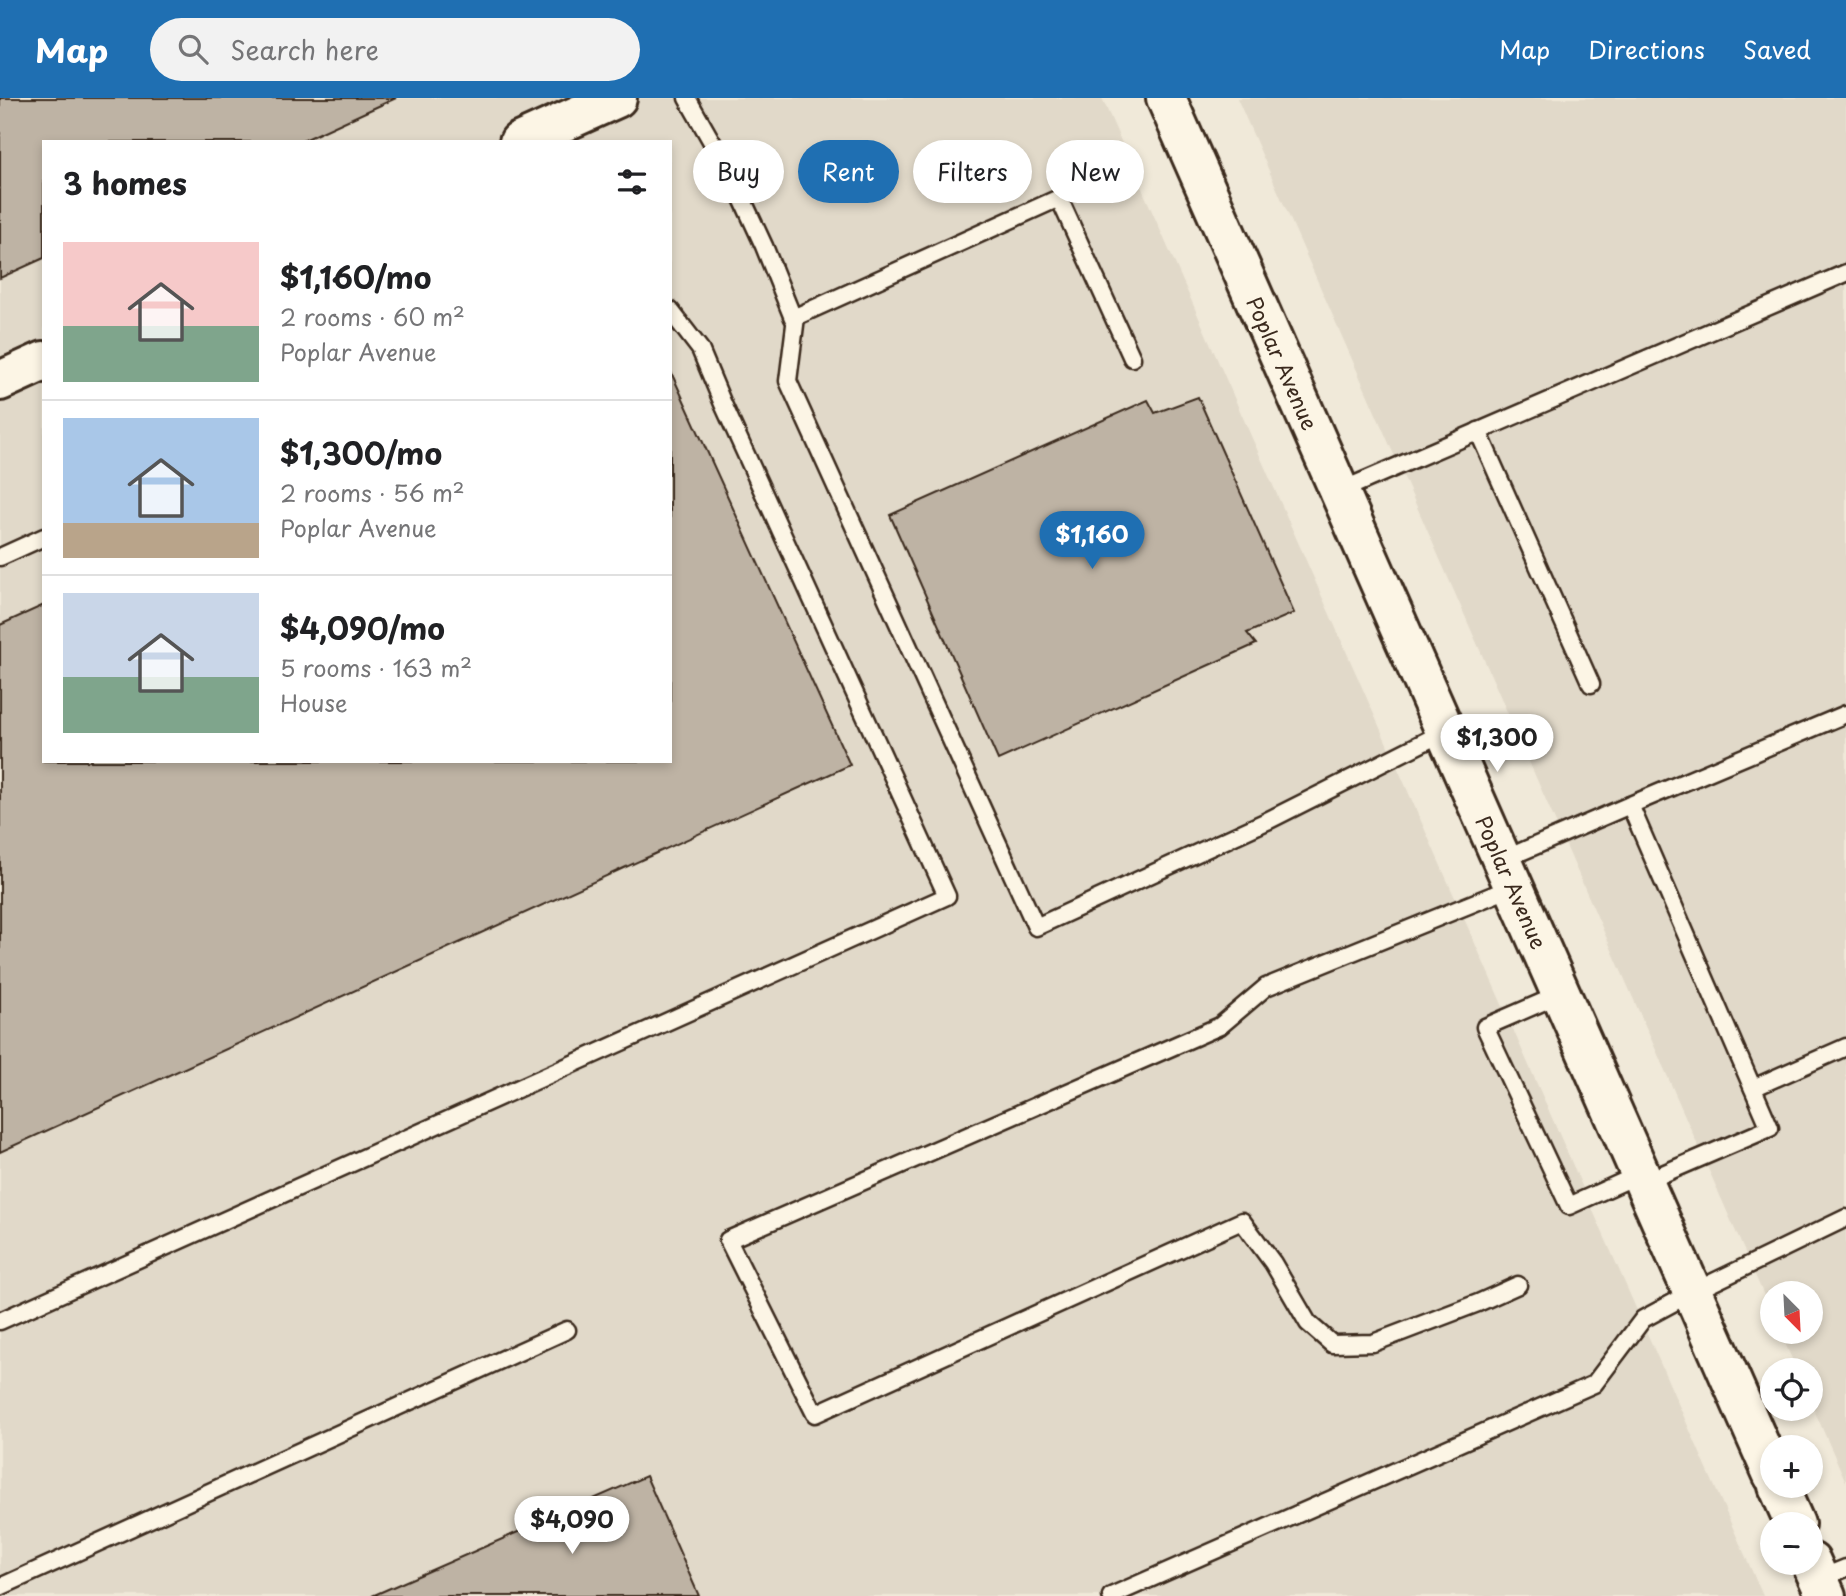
<!DOCTYPE html>
<html lang="en">
<head>
<meta charset="utf-8">
<style>
  body { margin:0; font-family:"Playpen Sans",sans-serif; background:#f2f2f2; color:#202124; height:100vh; display:flex; flex-direction:column; font-size:26px; white-space:nowrap }
  * { box-sizing:border-box; margin:0 }
  p { font-size:23px; color:#757577 }
  .icon { flex:none; width:38px; height:38px; fill:none; stroke:currentColor; stroke-width:2; stroke-linecap:round; stroke-linejoin:round }
  .map { position:relative; flex:1; overflow:hidden }
  .details { position:absolute; left:42px; top:42px; width:630px; height:623px; display:flex; flex-direction:column; background:#fff; border-radius:0px; box-shadow:0 4px 10px #0003 }
  .details>* { flex:none }
  .guide { position:absolute; left:693px; top:42px; width:665px; height:63px; display:flex; gap:14px }
  .needle { width:46px; rotate:156deg }
  .fabs { position:absolute; left:1760px; top:1183px; display:grid; gap:14px }
  .fabs a { display:grid; place-items:center; width:63px; height:63px; border-radius:50%; background:#fff; box-shadow:0 4px 10px #0003; font-size:35px }
  .price { position:absolute; translate:-50% -60px; padding:0 16px; border-radius:24px; background:#fff; color:#222; font-size:23px; line-height:46px; filter:drop-shadow(0 2px 4px #0008) }
  .price::after { content:''; position:absolute; left:50%; top:42px; width:21px; height:16px; margin-left:-10px; background:inherit; clip-path:polygon(0 0,100% 0,50% 100%) }
  .price.current { background:#1f6fb2; color:#fff }
  ul { padding:0; list-style:none }
  li { display:flex; align-items:center; gap:21px; height:175px; padding:0 21px }
  li+li { border-top:2px solid #e0e0e0 }
  li span { display:grid; place-items:center; flex:none; width:196px; height:140px; border-radius:0px; color:#555 }
  li>.icon { margin-inline-start:auto }
  span .icon { width:84px; height:84px; fill:#fffc; stroke-width:1 }
  li b { font-size:30px }
  h2 { display:flex; justify-content:space-between; align-items:center; height:84px; padding:0 21px; font-size:30px }
  .pill { padding:0 24px; border-radius:32px; background:#fff; box-shadow:0 4px 10px #0003; font-size:24px; line-height:63px }
  .pill.current { background:#1f6fb2; color:#fff }
  header { display:flex; align-items:center; gap:42px; box-sizing:border-box; height:98px; padding:0 35px; background:#1f6fb2; color:#fff }
  header strong { font-size:33px }
  nav { display:flex; gap:38px; margin-inline-start:auto; font-size:24px }
  .search { width:490px; height:63px; background:#f2f2f2; display:flex; align-items:center; gap:18px; box-sizing:border-box; padding:0 24px; border-radius:38px; color:#757577; font-size:26px }
  .map>svg:first-child { display:block }
  .built { fill:#e1d9c9; fill-rule:evenodd }
  .building { fill:#beb3a4; stroke:#3b2a1e; stroke-width:2 }
  .lines { fill:none; stroke-linecap:round; stroke-linejoin:round }
  .service-casing { stroke:#3b2a1e; stroke-width:21 }
  .tertiary-casing { stroke:#3b2a1e; stroke-width:44 }
  .service { stroke:#fcf5e5; stroke-width:16 }
  .tertiary { stroke:#fcf5e5; stroke-width:38 }
  .labels { text-anchor:middle; dominant-baseline:central; stroke-width:6; stroke-linejoin:round; paint-order:stroke }
  .street-label { font-size:21px; fill:#3b2a1e; stroke:#fcf5e5 }
</style>
</head>
<body>
<header>
<strong>Map</strong>
<div class="search"><svg class="icon" aria-label="search" viewBox="0 0 24 24"><circle cx="10" cy="10" r="6"/><path d="M15 15l6 6"/></svg>Search here</div>
<nav><a>Map</a><a>Directions</a><a>Saved</a></nav>
</header>
<div class="map">
<svg width="1846" height="1498" viewBox="0 0 1846 1498">
  <rect width="100%" height="100%" fill="#f0e9d9"/>
  <filter id="ink" filterUnits="userSpaceOnUse"><feTurbulence type="fractalNoise" baseFrequency=".0143" numOctaves="2"/><feDisplacementMap in="SourceGraphic" scale="14" xChannelSelector="R" yChannelSelector="G"/><feConvolveMatrix kernelMatrix="1 2 1 2 8 2 1 2 1" color-interpolation-filters="sRGB"/></filter>
  <g filter="url(#ink)">
    <g class="built">
      <path d="M0,0H1102L1763,1498H0ZM44,44H670V663H44Z"/>
      <polygon points="1237,0 1846,0 1846,1384 1811,1305 1811,1272 1797,1272 1780,1234 1811,1234 1811,1195 1773,1195 1773,1218"/>
    </g>
    <g class="building">
      <polygon points="0,0 396,0 300,44 44,44 44,160 0,180"/>
      <polygon points="670,272 850,667 0,1054 0,527 44,507 44,663 670,663"/>
      <polygon points="1198,299 1294,515 1247,535 1256,546 998,662 890,417 1148,302 1155,315"/>
      <polygon points="646,1378 699,1498 372,1498"/>
    </g>
    <g class="lines">
      <defs>
        <g id="service">
          <polyline points="687,0 733,81 764,148 793,220 1059,100 1132,260"/>
          <polyline points="796,219 788,283 1036,829 1267,723 1446,633"/>
          <polyline points="1478,333 1591,586"/>
          <polyline points="1340,393 1846,175"/>
          <polyline points="0,459 44,439"/>
          <polyline points="1630,707 1846,616"/>
          <polyline points="1502,762 1630,707 1770,1030 1644,1084"/>
          <polyline points="1513,789 1266,889 1220,928 728,1142 815,1316 1242,1123 1273,1165 1308,1225 1332,1246 1373,1245 1478,1205 1518,1187"/>
          <polyline points="1561,896 1485,929 1569,1108 1640,1076"/>
          <polyline points="1753,990 1846,949"/>
          <polyline points="0,1223 947,798 723,306 700,251 670,212"/>
          <polyline points="1819,1481 1846,1470"/>
          <polyline points="0,1489 567,1232"/>
          <polyline points="1111,1498 1594,1286 1643,1221 1693,1194 1846,1120"/>
        </g>
        <g id="tertiary">
          <polyline points="1166,0 1773,1377"/>
          <polyline points="519,44 617,0"/>
          <polyline points="0,283 44,263"/>
          <polyline points="1778,1388 1795,1426"/>
          <polyline points="1811,1464 1826,1498"/>
        </g>
      </defs>
      <use href="#service" class="service-casing"/>
      <use href="#tertiary" class="tertiary-casing"/>
      <use href="#service" class="service"/>
      <use href="#tertiary" class="tertiary"/>
    </g>
  </g>
  <g class="labels">
    <g class="street-label">
      <text transform="translate(1283 265) rotate(66)">Poplar Avenue</text>
      <text transform="translate(1512 784) rotate(66)">Poplar Avenue</text>
    </g>
  </g>
</svg>
<div class="fabs">
<a><svg class="needle" viewBox="-14 -14 28 28"><path d="M0-13l5 13h-10z" fill="#e53935"/><path d="M0 13l5-13h-10z" fill="#757577"/></svg></a>
<a><svg class="icon" aria-label="locate" viewBox="0 0 24 24"><circle cx="12" cy="12" r="6"/><path d="M12 2v4M12 18v4M2 12h4M18 12h4"/></svg></a>
<a>+</a>
<a>−</a>
</div>
<b class="price current" style="left:1092px;top:473px">$1,160</b>
<b class="price" style="left:1497px;top:676px">$1,300</b>
<b class="price" style="left:572px;top:1458px">$4,090</b>
<div class="guide">
<a class="pill">Buy</a>
<a class="pill current">Rent</a>
<a class="pill">Filters</a>
<a class="pill">New</a>
</div>
<section class="details">
<h2>3 homes<svg class="icon" aria-label="filters" viewBox="0 0 24 24"><path d="M4 7h16M4 17h16"/><circle cx="9" cy="7" r="2"/><circle cx="15" cy="17" r="2"/></svg></h2>
<ul>
<li><span style="background:linear-gradient(#f6c9c9 60%,#7fa58c 0)"><svg class="icon" aria-label="home" viewBox="0 0 24 24"><path d="M3 11l9-7 9 7M6 9v11h12V9"/></svg></span><div><b>$1,160/mo</b><p>2 rooms · 60 m²</p><p>Poplar Avenue</p></div></li>
<li><span style="background:linear-gradient(#a9c7e8 75%,#b9a48a 0)"><svg class="icon" aria-label="home" viewBox="0 0 24 24"><path d="M3 11l9-7 9 7M6 9v11h12V9"/></svg></span><div><b>$1,300/mo</b><p>2 rooms · 56 m²</p><p>Poplar Avenue</p></div></li>
<li><span style="background:linear-gradient(#c9d6e8 60%,#7fa58c 0)"><svg class="icon" aria-label="home" viewBox="0 0 24 24"><path d="M3 11l9-7 9 7M6 9v11h12V9"/></svg></span><div><b>$4,090/mo</b><p>5 rooms · 163 m²</p><p>House</p></div></li>
</ul>
</section>
</div>
</body>
</html>
